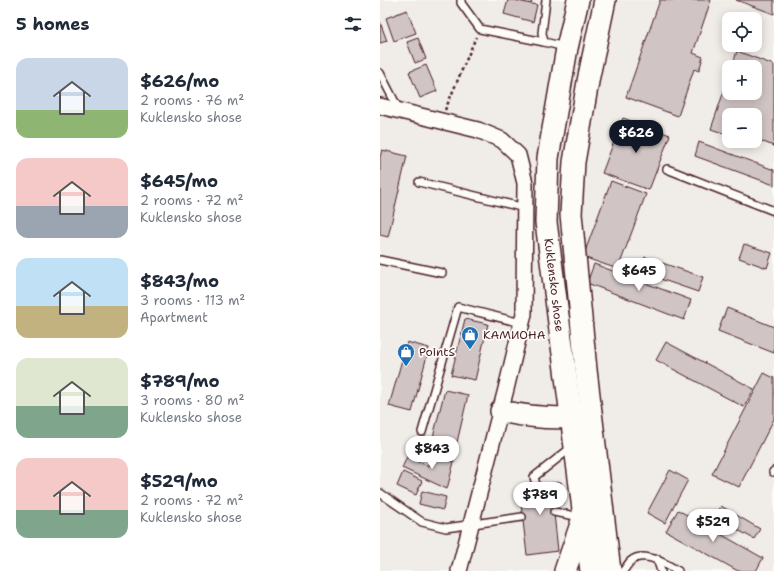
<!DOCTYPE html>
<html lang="en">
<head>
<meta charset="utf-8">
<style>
  body { margin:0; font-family:"Shantell Sans",sans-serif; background:#f2f2f3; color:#1f2937; height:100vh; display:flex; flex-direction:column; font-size:15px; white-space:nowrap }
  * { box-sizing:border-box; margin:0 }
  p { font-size:13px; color:#747a83 }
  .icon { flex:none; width:22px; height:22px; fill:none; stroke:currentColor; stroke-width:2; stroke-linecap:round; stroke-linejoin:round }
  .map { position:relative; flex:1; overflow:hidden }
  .sheet { display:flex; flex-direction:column; background:#fff; width:380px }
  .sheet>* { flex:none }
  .tools { position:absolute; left:342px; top:12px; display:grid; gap:8px }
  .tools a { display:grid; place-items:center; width:40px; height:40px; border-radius:8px; background:#fff; box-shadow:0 2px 10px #0003; font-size:20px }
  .price { position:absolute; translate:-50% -34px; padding:0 9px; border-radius:14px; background:#fff; color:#222; font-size:13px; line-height:26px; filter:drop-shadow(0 1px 2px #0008) }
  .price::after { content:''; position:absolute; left:50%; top:24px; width:12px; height:9px; margin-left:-6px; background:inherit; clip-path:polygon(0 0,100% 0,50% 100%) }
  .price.on { background:#111827; color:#fff }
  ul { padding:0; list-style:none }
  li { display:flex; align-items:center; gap:12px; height:100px; padding:0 16px }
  li span { display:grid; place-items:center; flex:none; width:112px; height:80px; border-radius:12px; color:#555 }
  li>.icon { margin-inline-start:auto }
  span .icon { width:48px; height:48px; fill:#fffc; stroke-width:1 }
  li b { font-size:17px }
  h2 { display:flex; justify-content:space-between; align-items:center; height:48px; padding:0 16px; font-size:17px }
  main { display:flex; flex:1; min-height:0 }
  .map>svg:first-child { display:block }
  .built { fill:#f0ece8; fill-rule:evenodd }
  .building { fill:#d0c5c4; stroke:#4a1f2b }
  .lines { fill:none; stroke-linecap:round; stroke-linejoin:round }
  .service-casing { stroke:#4a1f2b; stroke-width:10 }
  .minor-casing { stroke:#4a1f2b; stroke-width:18 }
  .secondary-casing { stroke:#4a1f2b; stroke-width:24 }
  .path { stroke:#4a1f2b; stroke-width:2.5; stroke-dasharray:3 3; stroke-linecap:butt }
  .service { stroke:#fdfcf7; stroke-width:7 }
  .minor { stroke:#fdfcf7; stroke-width:15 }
  .secondary { stroke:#fdfcf7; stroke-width:21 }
  .labels { text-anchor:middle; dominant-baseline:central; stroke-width:3.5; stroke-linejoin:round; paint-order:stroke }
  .street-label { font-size:12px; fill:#4a1f2b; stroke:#fdfcf7 }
  .poi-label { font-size:12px; fill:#4a1f2b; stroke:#fdfcf7; text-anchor:start }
</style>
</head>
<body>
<main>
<section class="sheet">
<h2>5 homes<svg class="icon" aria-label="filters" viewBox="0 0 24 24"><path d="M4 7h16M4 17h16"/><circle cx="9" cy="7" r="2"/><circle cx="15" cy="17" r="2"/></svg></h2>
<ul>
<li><span style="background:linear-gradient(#c9d6e8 65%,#8fb573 0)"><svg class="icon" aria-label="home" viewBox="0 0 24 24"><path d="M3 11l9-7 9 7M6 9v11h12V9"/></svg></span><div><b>$626/mo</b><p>2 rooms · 76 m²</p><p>Kuklensko shose</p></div></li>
<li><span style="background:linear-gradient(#f6c9c9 60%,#9aa5b1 0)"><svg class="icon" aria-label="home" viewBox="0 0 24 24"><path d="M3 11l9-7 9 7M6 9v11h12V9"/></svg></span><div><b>$645/mo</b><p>2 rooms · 72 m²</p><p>Kuklensko shose</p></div></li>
<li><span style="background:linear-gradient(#bfe0f5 60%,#c2b280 0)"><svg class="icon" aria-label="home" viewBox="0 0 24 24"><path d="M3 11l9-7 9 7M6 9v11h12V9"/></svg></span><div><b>$843/mo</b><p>3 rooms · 113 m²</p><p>Apartment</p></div></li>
<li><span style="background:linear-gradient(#dfe7d0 60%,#7fa58c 0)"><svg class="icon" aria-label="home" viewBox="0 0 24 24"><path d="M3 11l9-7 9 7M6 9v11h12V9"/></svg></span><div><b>$789/mo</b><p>3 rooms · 80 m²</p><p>Kuklensko shose</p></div></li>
<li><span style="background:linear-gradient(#f6c9c9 65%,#7fa58c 0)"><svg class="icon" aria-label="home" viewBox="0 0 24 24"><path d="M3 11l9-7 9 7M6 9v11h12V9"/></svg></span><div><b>$529/mo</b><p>2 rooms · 72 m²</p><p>Kuklensko shose</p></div></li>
</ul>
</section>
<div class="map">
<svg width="394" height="571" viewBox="0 0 394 571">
  <rect width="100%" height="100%" fill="#fdfcf7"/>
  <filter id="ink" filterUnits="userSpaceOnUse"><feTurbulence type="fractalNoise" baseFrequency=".025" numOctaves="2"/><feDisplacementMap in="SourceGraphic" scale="8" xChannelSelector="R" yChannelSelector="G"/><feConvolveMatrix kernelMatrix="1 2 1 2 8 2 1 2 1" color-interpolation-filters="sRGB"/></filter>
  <g filter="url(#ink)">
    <path class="built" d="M0,0H394V571H0ZM349,19H375V45H349ZM349,67H375V93H349ZM349,115H375V141H349Z"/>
    <g class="building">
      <polygon points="128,0 135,0 157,5 153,22 124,14"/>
      <polygon points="135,0 152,0 151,4"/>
      <polygon points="280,0 331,0 313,53 323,57 319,71 314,69 298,116 246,97"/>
      <polygon points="356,0 394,0 394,14"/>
      <polygon points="27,10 36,33 14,41 6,18"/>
      <polygon points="0,22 7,41 0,43"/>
      <polygon points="38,38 46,59 35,63 27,42"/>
      <polygon points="357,51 394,65 394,146 375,139 375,115 349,115 349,135 331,129 349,76 349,93 375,93 375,67 352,67"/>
      <polygon points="46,65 57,91 40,98 29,72"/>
      <polygon points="243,118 290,135 269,190 222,173"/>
      <polygon points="319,142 394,170 394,185 315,156"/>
      <polygon points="2,150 27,156 8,237 0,235 0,157"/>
      <polygon points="231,181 266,194 238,269 203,257"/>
      <polygon points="364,244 392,253 387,268 359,258"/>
      <polygon points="265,257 323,277 318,292 260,272"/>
      <polygon points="214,264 311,300 304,320 207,283"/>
      <polygon points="347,308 394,327 394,353 338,331"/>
      <polygon points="85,319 108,324 95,380 71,375"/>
      <polygon points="27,342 49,348 32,412 9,406"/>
      <polygon points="286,342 374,389 364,407 276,360"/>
      <polygon points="384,373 394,378 394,419 359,487 332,474"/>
      <polygon points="65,390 88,395 75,451 51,445"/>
      <polygon points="51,456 74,462 67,489 22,468 27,457 48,466"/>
      <polygon points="290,470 308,480 285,523 267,513"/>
      <polygon points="23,472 42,481 36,495 17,486"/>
      <polygon points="181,482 184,503 173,504 178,551 147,555 139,487"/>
      <polygon points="42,491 66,497 63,510 39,504"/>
      <polygon points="341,506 380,529 374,539 335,517"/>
      <polygon points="298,510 383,558 376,571 358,571 286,531"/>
    </g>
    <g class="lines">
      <defs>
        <g id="service">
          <polyline points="81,0 81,3 100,29 164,42"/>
          <polyline points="166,0 162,33 164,42 185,47"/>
          <polyline points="0,73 19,110"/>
          <polyline points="287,169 394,211"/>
          <polyline points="39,182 145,208"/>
          <polyline points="0,260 62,273"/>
          <polyline points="42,432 78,307 141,323"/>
          <polyline points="393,472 394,471"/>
          <polyline points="156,485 154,477 192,447"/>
          <polyline points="0,493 42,522 66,528 142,517"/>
          <polyline points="174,512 201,517"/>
          <polyline points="277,559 281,571"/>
          <path d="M243,571C246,568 248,563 251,561C263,550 287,564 298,571"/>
        </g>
        <polyline id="minor" points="0,106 98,130 122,140 138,155 145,183 144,314 126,389 79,571"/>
        <g id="secondary">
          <polyline points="198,0 187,48 168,158 166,222 211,571"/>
          <polyline points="225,0 209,76 194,162 191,214 206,370 230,571"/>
          <path d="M121,411C148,417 175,420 203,416"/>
          <polyline points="185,571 202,521"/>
        </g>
      </defs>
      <use href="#service" class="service-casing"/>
      <use href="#minor" class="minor-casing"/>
      <use href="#secondary" class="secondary-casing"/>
      <polyline class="path" points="65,110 96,37"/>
      <use href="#service" class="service"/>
      <use href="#minor" class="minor"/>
      <use href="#secondary" class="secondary"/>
    </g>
  </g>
  <defs>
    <symbol id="shop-pin" viewBox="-11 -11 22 30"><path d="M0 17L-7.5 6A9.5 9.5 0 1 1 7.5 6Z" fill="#1f6fb2" stroke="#fdfcf7"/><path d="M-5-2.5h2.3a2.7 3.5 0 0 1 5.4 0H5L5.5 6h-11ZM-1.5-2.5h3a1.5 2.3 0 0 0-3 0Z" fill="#fff"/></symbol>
  </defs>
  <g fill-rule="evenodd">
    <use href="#shop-pin" x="80" y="325" width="20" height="27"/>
    <use href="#shop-pin" x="16" y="342" width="20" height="27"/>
  </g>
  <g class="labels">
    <g class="street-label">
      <text transform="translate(174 285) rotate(83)">Kuklensko shose</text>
    </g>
    <g class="poi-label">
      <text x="103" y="335">КАМИОНА</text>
      <text x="39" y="352">PointS</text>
    </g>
  </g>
</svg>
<div class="tools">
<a><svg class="icon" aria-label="locate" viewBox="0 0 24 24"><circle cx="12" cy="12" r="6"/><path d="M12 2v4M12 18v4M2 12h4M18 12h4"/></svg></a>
<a>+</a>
<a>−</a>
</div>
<b class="price on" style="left:256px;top:154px">$626</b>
<b class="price" style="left:259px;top:292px">$645</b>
<b class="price" style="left:52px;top:470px">$843</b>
<b class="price" style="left:160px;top:516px">$789</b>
<b class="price" style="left:333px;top:543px">$529</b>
</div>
</main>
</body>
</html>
